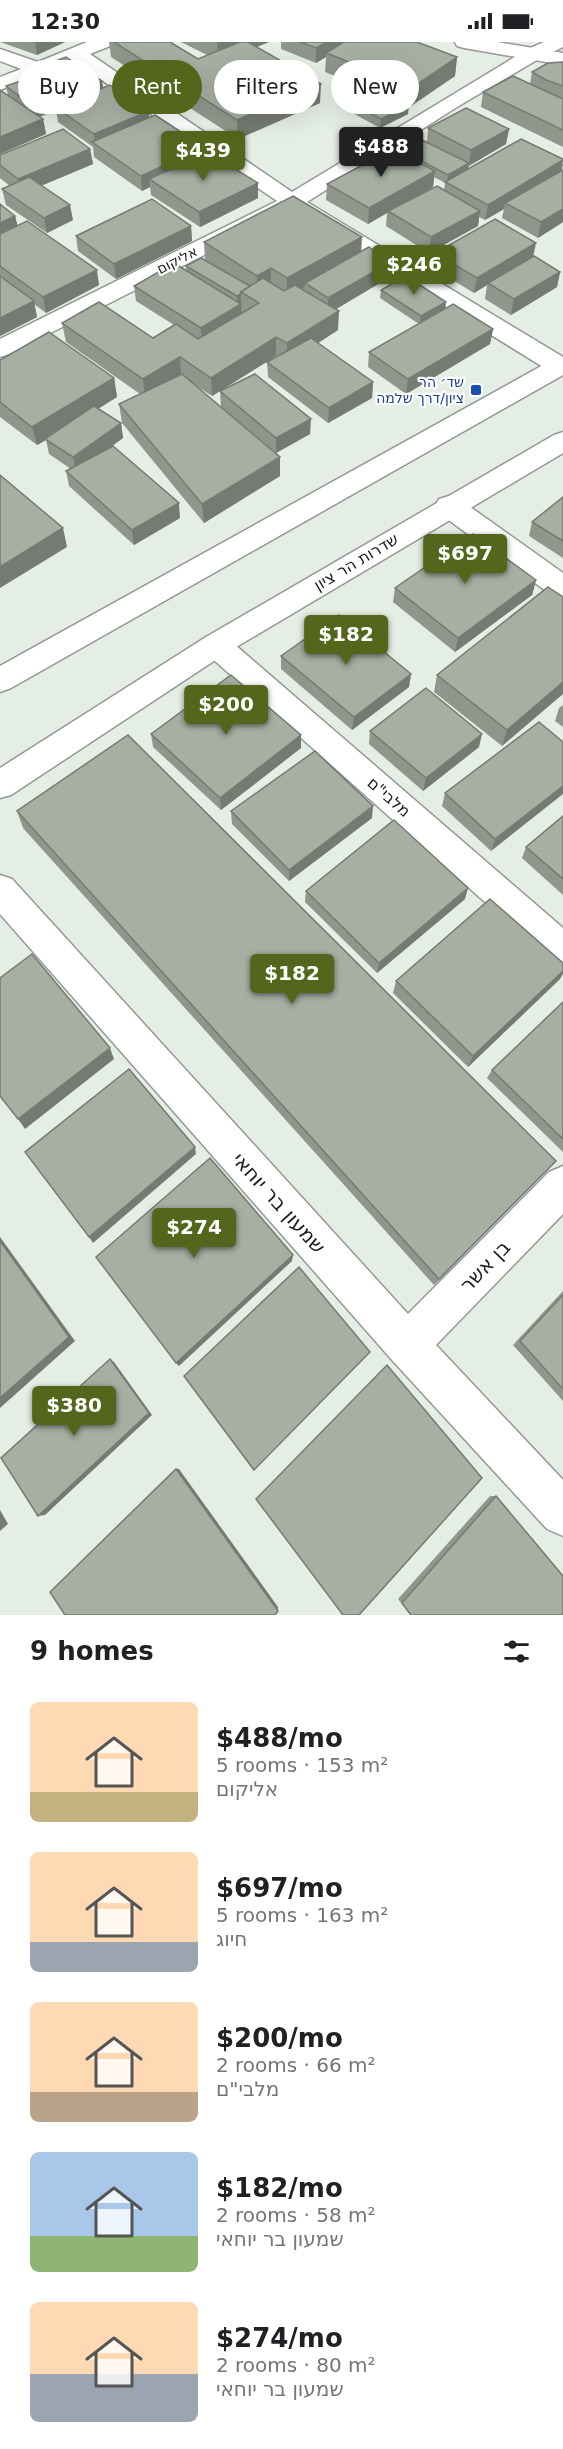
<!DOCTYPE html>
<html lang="en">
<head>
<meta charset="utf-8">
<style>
  body { margin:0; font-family:"DejaVu Sans",Heebo,sans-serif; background:#f2f2f2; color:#202124; height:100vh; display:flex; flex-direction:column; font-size:22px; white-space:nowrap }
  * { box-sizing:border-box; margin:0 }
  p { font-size:20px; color:#757577 }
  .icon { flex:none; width:33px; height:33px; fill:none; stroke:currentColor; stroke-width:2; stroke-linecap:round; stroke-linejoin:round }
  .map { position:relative; height:1573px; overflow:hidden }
  .side { display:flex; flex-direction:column; background:#fff; flex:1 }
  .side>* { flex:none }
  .banner { position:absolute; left:18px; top:18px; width:528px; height:54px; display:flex; gap:12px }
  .price { position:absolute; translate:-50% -51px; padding:0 14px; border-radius:6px; background:#54661b; color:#fff; font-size:20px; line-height:39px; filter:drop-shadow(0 2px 3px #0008) }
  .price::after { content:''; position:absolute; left:50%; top:36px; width:18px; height:14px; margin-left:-9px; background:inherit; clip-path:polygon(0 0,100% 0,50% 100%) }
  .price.on { background:#222; color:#fff }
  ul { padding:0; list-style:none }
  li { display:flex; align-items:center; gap:18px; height:150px; padding:0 30px }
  li span { display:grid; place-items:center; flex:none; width:168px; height:120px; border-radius:9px; color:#555 }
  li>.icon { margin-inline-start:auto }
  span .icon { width:72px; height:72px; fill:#fffc; stroke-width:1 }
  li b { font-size:26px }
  h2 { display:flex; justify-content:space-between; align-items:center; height:72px; padding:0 30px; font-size:26px }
  .tag { padding:0 21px; border-radius:27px; background:#fff; box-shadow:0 6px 24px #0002; font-size:21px; line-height:54px }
  .tag.on { background:#54661b; color:#fff }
  .status { display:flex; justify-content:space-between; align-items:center; height:42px; padding:0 30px; background:#fff; direction:ltr }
  .status svg { height:16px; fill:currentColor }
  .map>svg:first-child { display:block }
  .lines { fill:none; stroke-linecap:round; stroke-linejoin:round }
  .minor-casing { stroke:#979797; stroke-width:3 }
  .tertiary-casing { stroke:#979797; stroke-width:3 }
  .minor { fill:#fff; fill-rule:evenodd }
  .tertiary { fill:#fff; fill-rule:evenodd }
  .wall { fill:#90968c; fill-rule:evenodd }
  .shaded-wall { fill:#757a72 }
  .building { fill:#a7afa3; stroke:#757a72; stroke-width:1.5 }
  .transit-dot { fill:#1a4fb4; stroke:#fff; stroke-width:2 }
  .labels { text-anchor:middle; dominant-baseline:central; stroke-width:4.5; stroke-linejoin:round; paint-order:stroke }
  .far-street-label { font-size:14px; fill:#1d1d1d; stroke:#fff }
  .far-transit-label { font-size:14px; fill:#164399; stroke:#fff; text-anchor:end }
  .street-label { font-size:16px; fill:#1d1d1d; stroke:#fff }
  .near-street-label { font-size:20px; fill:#1d1d1d; stroke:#fff }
</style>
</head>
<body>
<div class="status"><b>12:30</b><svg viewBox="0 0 49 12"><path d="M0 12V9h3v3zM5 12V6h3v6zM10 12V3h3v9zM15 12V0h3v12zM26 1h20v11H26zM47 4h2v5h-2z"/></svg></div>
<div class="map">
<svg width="563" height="1573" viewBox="0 0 563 1573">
  <rect width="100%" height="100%" fill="#e5eee4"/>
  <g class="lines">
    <defs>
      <g id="minor">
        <polygon points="87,0 112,0 110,4 90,12 292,150 528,7 544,0 563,0 563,5 542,15 457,65 307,160 563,315 563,331 551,330 291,169 9,312 0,315 0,297 277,159 74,19 0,48 0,35 21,27 0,19 0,7 38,20"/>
        <polygon points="449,454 459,457 563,531 563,557 553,554 439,471 435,464 439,457"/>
        <polygon points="216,592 226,595 563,886 563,924 551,919 206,611 201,603 206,595"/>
        <polygon points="0,833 12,837 408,1272 549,1130 563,1124 563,1172 436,1303 563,1438 563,1494 547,1487 392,1318 0,872"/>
      </g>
      <g id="tertiary">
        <polygon points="455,0 497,0 563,11 563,23 464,6 457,4"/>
        <polygon points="563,315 563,333 11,646 0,650 0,624 554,317"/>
        <polygon points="563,390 563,411 226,611 11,753 0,756 0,726 206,595 554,393"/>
      </g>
    </defs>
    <use href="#minor" class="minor-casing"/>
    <use href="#tertiary" class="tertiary-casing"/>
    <use href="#minor" class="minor"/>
    <use href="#tertiary" class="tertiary"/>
  </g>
  <g class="wall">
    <polygon points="0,0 65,0 37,13"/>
    <polygon points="109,0 170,0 198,17 207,13 181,0 269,0 257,5 320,61 238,97 111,15"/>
    <polygon points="281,0 417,0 457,15 455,34 411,64 405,61 408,72 380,86 347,68 347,59 370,48 325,30 326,15 316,21 281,7"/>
    <polygon points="563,20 563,105 481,65 483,50 530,42 532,30"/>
    <polygon points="35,27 102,39 103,46 149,69 149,76 204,105 205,111 258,141 258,156 200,185 151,153 150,145 142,149 94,115 93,105 58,80 56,68 40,75 43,77 46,92 0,112 0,48 8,53 6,44 56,59 57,64 65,61 37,42"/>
    <path d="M428,86L509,87L506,102L469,123L468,127L563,122L562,128H563V180L538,196L502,176L504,167L485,178L479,175L478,184L429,211L386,184L387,171L368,182L326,158L327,142L402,112V109L427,100ZM434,135L445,141L444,148L421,152L433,145Z"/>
    <polygon points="90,107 93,122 41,144 73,178 47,191 6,163 2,147 10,144 0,136 0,113"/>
    <polygon points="0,162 15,174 17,184 99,243 46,271 34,262 37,275 0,294"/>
    <polygon points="191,184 192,199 116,237 78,209 76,194"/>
    <polygon points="204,200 361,210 391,220 390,235 335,267 338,288 318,301 373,340 372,356 328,381 268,335 267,320 277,315 276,314 212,354 195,343 280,434 204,481 122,381 119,362 140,352 66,300 62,281 153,296 174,283 136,259 134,244 186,228 186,224 205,218"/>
    <polygon points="435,211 533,215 560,230 557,245 511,273 485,257 487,243 474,251 433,226"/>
    <polygon points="381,248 445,267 493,287 490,302 406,352 368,325 369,310 419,282 380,256"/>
    <polygon points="0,318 114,336 117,355 98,367 121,381 123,396 109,406 180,476 134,503 69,444 66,429 71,427 49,412 46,398 37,403 0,375"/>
    <polygon points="220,349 310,392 276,411 221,365"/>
    <polygon points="563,455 563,516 529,494 532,480"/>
    <polygon points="536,538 532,553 455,610 393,560 395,546"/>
    <polygon points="563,555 502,704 434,650 437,633"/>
    <polygon points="281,614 411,632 409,645 352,688 281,627"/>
    <polygon points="563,663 563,685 555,679 559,666"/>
    <polygon points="539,680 491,809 442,764 445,751"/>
    <polygon points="370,689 479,705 423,749 369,702"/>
    <polygon points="151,692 301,706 221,768 153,705"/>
    <polygon points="17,769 556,1119 547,1128 434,1243 23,786"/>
    <polygon points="231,769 372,776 289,839 232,782"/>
    <polygon points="563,774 563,853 522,816 526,805"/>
    <polygon points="306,849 465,857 377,931 305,860"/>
    <polygon points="560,937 468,1025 393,951 396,939"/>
    <polygon points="563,960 563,1110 487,1036 492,1028"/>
    <polygon points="563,1249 563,1359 513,1303"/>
    <polygon points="490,1454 496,1454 563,1573 410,1573 398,1557"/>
  </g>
  <g class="shaded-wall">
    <polygon points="35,0 65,0 37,13"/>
    <polygon points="219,0 269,0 218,19 217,1"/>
    <polygon points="327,0 352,0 326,11 326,15 316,21 316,6"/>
    <polygon points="457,15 455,34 411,64 413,45"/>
    <polygon points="102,39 104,54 73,67 71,51"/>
    <polygon points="321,42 320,61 238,97 237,78"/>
    <polygon points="56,59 57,66 55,65 56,68 37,75 36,67"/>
    <polygon points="409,63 408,72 380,86 381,77"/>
    <polygon points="149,69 150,85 95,102 94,92"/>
    <polygon points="43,77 46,92 0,112 0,95"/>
    <polygon points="509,87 506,102 469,124 471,108"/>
    <polygon points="204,105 205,121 149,137 150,145 142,149 141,134"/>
    <polygon points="90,107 93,122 21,152 18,137"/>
    <polygon points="563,118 561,133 505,161 504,167 485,178 488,163"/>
    <polygon points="469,121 468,130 447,142 448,133"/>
    <polygon points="435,129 433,145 389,170 388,169 387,171 368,182 369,166"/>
    <polygon points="258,141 258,156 200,185 199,170"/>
    <polygon points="70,163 73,178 47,191 44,176"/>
    <polygon points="563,167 563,180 538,196 541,180"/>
    <polygon points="480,169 478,184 429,211 431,195"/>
    <polygon points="15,174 19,189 0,198 0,181"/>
    <polygon points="191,184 192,199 116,237 114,222"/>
    <polygon points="362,195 361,214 305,241 305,245 287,256 287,236"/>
    <polygon points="536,201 533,216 488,241 487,243 474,251 477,236"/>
    <polygon points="391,220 390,235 328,272 328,256"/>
    <polygon points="271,226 271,246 257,253 257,234"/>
    <polygon points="97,228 99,243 46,271 43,255"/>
    <polygon points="560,230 557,245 511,273 514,257"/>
    <polygon points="241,251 241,260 237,262 237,254"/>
    <polygon points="34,259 37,275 0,294 0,276"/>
    <polygon points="446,260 445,269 420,282 421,274"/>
    <polygon points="241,262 242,277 202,301 201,286"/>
    <polygon points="339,269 338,288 287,321 287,301"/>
    <polygon points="493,287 490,302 406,352 408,337"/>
    <polygon points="276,295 276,314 212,354 211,336"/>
    <polygon points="180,315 181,334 145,356 143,337"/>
    <polygon points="114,336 117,355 47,398 45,397 46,398 37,403 32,385"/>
    <polygon points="373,340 372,356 328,381 329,366"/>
    <polygon points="311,377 310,392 276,411 276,396"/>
    <polygon points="121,381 123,396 76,430 73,415"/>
    <polygon points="280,415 280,434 204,481 202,462"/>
    <polygon points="179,461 180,476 134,503 132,488"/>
    <polygon points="63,486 67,505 0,546 0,525"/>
    <polygon points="536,538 532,553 455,610 458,596"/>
    <polygon points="411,632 409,645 352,688 354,675"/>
    <polygon points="563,640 563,652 502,704 507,688"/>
    <polygon points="482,692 479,705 423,749 426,736"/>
    <polygon points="301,693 301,706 221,768 220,756"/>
    <polygon points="563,744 563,752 491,809 495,797"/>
    <polygon points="373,764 372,776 289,839 289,828"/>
    <polygon points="468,846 465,857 377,931 379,921"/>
    <polygon points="563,929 563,932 560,937 468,1025 473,1014"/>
    <polygon points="110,1006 114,1017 25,1087 18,1077"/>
    <polygon points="195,1105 196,1112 93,1201 89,1195"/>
    <polygon points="556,1119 547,1128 434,1243 439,1237"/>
    <polygon points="0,1195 75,1299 0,1366"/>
    <polygon points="293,1213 292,1219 179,1324 176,1321"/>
    <polygon points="110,1317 114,1320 152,1373 45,1473 38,1474"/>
    <polygon points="176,1427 179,1427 278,1565 278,1569"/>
    <polygon points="0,1468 8,1482 0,1489"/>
  </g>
  <g class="building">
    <polygon points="114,0 170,0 198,17 240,0 248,0 321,42 237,78"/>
    <polygon points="300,0 327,0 316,6"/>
    <polygon points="344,0 417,0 457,15 413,45 326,11"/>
    <polygon points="66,15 102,39 71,51 35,27"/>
    <polygon points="563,20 563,44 546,38 532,30 548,21"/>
    <polygon points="513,34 563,57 563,88 483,50"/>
    <polygon points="26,37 56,59 36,67 6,44"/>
    <polygon points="110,43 149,69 94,92 55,65"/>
    <polygon points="375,46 409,63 381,77 347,59"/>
    <polygon points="0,48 43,77 0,95"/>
    <polygon points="466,66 509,87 471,108 428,86"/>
    <polygon points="155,73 204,105 141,134 92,100"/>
    <polygon points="63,87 90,107 18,137 0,123 0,113"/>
    <polygon points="521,97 563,117 563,118 488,163 445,140"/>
    <polygon points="422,98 469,121 448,133 402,109"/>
    <polygon points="392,107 435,129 369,166 327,142"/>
    <polygon points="208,110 258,141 199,170 149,137"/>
    <polygon points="563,128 563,167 541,180 505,161"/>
    <polygon points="29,135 70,163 44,176 2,147"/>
    <polygon points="437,144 480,169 431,195 388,169"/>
    <polygon points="293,154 362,195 287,236 271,226 257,234 204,200"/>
    <polygon points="152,157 191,184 114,222 76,194"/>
    <polygon points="0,162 15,174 0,181"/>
    <polygon points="495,177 536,201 477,236 435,211"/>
    <polygon points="27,179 97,228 43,255 0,224 0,192"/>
    <polygon points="369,205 391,220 328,256 305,241"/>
    <polygon points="534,214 560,230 514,257 488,241"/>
    <polygon points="201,216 250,244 241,250 241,251 237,254 186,224"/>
    <polygon points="174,221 241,262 201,286 134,244"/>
    <polygon points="0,234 34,259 0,276"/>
    <polygon points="406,234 446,260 421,274 381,248"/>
    <polygon points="263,236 284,249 295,243 339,269 287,301 276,295 211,336 180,315 143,337 62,281 99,260 153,296 176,282 198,297 259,261 241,250"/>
    <polygon points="453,262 493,287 408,337 369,310"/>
    <polygon points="49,290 114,336 32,385 0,360 0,318"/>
    <polygon points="311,296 373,340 329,366 267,320"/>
    <polygon points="182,332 280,415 202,462 119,362"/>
    <polygon points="255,332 311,377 276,396 220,349"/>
    <polygon points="94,364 121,381 73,415 45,397"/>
    <polygon points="113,404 179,461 132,488 66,429"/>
    <polygon points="0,433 63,486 0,525"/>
    <polygon points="563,455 563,499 532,480"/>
    <polygon points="473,492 536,538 458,596 395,546"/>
    <polygon points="548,545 563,555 563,640 507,688 437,633"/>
    <polygon points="339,573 411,632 354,675 281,614"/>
    <polygon points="231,633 301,693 220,756 151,692"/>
    <polygon points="426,646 482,692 426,736 370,689"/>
    <polygon points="539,680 563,700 563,744 495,797 445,751"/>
    <polygon points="128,693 556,1119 439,1237 17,769"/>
    <polygon points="315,709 373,764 289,828 231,769"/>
    <polygon points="563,774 563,837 526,805"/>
    <polygon points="394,778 468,846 379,921 306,849"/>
    <polygon points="490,857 563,921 563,929 473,1014 396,939"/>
    <polygon points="32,912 110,1006 18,1077 0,1054 0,936"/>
    <polygon points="563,960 563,1097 492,1028"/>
    <polygon points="129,1027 195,1105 89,1195 25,1110"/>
    <polygon points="210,1116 293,1213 176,1321 96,1215"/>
    <polygon points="0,1199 69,1295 0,1356"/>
    <polygon points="299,1225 370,1310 254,1428 184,1334"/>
    <polygon points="563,1253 563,1347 520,1299"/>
    <polygon points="110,1317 149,1371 38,1474 1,1416"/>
    <polygon points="387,1323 482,1436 359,1573 343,1573 256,1457"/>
    <polygon points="176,1427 278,1569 275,1573 65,1573 50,1550"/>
    <polygon points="496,1454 563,1534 563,1573 411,1573 402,1561"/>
  </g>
  <rect class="transit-dot" x="470" y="342" width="12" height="12" rx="3"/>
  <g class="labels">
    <g class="far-street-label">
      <text transform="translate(177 218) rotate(-27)">אליקום</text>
    </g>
    <g class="far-transit-label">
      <text x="464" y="340">שד׳ הר<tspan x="464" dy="16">ציון/דרך שלמה</tspan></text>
    </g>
    <g class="street-label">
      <text transform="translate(356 520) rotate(-31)">שדרות הר ציון</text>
      <text transform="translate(389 755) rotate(41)">מלבי"ם</text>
    </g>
    <g class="near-street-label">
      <text transform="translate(279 1161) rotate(48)">שמעון בר יוחאי</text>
      <text transform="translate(485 1224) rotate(-46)">בן אשר</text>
    </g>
  </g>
</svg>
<b class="price on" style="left:381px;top:136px">$488</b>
<b class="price" style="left:203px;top:140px">$439</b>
<b class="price" style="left:414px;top:254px">$246</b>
<b class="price" style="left:465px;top:543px">$697</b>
<b class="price" style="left:346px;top:624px">$182</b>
<b class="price" style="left:226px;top:694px">$200</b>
<b class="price" style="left:292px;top:963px">$182</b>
<b class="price" style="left:194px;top:1217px">$274</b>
<b class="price" style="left:74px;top:1395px">$380</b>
<div class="banner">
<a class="tag">Buy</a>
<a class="tag on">Rent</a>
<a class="tag">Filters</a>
<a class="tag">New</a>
</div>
</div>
<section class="side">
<h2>9 homes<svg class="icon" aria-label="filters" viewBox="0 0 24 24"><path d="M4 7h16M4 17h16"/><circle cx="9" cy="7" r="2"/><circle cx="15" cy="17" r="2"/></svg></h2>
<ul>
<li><span style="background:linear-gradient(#ffd9b3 75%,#c2b280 0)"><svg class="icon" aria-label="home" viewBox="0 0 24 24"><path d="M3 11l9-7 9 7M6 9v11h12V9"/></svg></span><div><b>$488/mo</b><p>5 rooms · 153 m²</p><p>אליקום</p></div></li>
<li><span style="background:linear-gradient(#ffd9b3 75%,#9aa5b1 0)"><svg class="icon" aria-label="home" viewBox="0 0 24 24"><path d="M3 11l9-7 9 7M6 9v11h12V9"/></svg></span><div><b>$697/mo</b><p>5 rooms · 163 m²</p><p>חיוג</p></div></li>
<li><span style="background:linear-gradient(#ffd9b3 75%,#b9a48a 0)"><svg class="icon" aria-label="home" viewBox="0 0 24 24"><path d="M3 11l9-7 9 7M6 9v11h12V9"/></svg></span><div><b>$200/mo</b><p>2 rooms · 66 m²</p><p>מלבי&quot;ם</p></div></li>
<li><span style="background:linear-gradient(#a9c7e8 70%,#8fb573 0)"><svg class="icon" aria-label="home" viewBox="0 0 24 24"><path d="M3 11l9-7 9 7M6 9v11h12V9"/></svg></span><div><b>$182/mo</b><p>2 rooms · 58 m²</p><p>שמעון בר יוחאי</p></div></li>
<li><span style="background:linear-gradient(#ffd9b3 60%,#9aa5b1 0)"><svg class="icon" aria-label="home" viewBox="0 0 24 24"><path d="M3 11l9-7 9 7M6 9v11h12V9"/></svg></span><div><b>$274/mo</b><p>2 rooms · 80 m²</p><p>שמעון בר יוחאי</p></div></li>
</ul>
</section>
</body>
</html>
